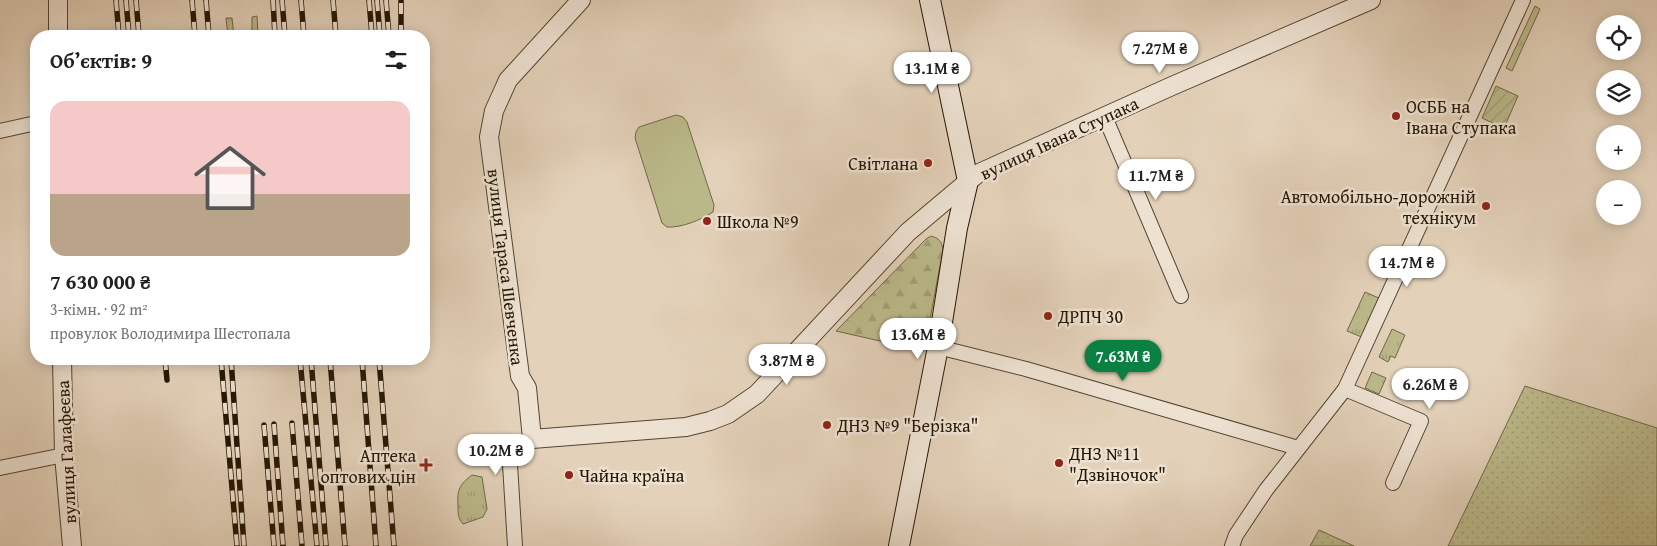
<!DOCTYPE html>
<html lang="uk">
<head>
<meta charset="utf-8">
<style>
  body { margin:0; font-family:"Gentium Book Plus",serif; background:#f6f6f6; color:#202124; height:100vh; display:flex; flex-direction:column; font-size:19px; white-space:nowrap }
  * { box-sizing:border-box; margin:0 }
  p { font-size:16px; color:#757577 }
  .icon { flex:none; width:28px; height:28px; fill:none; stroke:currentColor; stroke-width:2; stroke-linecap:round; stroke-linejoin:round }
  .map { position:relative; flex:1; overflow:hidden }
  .sheet { position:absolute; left:30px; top:30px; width:400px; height:335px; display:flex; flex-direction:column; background:#fff; border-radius:20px; box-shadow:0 2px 12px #0003 }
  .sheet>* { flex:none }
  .buttons { position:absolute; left:1596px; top:15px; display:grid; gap:10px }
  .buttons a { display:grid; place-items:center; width:45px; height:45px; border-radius:50%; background:#fff; box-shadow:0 2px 12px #0003; font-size:25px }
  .price { position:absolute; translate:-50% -42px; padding:0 11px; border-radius:18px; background:#fff; color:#222; font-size:16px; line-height:32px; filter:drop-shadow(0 1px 2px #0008) }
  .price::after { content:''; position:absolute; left:50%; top:30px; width:15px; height:11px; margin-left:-8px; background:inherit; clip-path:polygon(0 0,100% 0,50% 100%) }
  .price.on { background:#0b8043; color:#fff }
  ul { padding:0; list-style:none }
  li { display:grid; align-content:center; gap:10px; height:265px; padding:0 20px }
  li span { display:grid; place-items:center; height:155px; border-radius:15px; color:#555 }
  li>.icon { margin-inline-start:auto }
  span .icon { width:90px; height:90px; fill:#fffc; stroke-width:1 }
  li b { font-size:21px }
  h2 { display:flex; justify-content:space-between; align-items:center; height:60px; padding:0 20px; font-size:21px }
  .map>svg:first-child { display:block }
  .grass { fill:url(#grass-tufts); stroke:#706846 }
  .forest { fill:url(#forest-firs); stroke:#706846 }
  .park { fill:url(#park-dots); stroke:#706846 }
  .garden { fill:url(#garden-furrows); stroke:#706846 }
  .pitch { fill:#bbb98a; stroke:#706846 }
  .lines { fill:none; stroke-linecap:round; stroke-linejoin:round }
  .minor-casing { stroke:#544530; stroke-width:16 }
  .tertiary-casing { stroke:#544530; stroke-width:20 }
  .secondary-casing { stroke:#251602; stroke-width:22 }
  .minor { stroke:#ede1d2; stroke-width:14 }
  .tertiary { stroke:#ede1d2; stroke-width:18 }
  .secondary { stroke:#ede1d2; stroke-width:20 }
  .rail-casing { stroke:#251602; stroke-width:5.5 }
  .rail { stroke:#ede1d2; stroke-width:4; stroke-dasharray:11; stroke-linecap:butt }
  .poi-dot { fill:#8f2418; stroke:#ede1d2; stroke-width:2 }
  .labels { text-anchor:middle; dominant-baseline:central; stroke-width:5; stroke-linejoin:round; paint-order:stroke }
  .poi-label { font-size:18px; fill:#251602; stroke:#ede1d2; text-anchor:start }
  .street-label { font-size:18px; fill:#251602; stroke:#ede1d2 }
</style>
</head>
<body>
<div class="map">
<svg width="1657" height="546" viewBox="0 0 1657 546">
  <defs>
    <pattern id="grass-tufts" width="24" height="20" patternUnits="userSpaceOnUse" patternTransform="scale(1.25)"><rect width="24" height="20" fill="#bbb98a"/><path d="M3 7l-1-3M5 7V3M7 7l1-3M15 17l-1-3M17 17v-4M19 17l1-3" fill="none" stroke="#a19e75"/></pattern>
    <pattern id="forest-firs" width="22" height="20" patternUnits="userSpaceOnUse" patternTransform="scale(1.25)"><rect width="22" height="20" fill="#bbb98a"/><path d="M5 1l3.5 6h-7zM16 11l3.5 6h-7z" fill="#a19e75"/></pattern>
    <pattern id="park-dots" width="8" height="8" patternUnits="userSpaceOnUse" patternTransform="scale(1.25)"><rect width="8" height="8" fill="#bbb98a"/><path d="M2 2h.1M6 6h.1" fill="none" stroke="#a19e75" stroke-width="1.8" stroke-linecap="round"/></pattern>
    <pattern id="garden-furrows" width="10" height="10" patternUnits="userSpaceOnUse" patternTransform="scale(1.25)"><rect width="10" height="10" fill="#bbb98a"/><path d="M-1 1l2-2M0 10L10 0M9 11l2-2" fill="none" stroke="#a19e75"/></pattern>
  </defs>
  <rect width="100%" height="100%" fill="#e3d1b9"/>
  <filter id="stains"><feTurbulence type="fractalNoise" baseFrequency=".004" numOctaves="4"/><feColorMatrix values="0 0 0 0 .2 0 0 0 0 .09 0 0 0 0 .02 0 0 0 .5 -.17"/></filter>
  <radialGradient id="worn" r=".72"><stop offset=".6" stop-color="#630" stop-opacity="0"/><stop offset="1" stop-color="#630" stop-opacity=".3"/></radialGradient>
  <g class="grass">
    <polygon points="1535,6 1540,9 1512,71 1506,68"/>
    <polygon points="257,16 258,36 246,36 252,35 252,17"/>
    <polygon points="226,18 232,18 234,36 241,36 228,36"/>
    <polygon points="1365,292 1381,299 1364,338 1347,331"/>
    <polygon points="1392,329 1405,335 1395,358 1391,356 1388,362 1379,357"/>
    <polygon points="1372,372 1386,378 1379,394 1365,388"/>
    <path d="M472,475L482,477L487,509L483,517L463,524C458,518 458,514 458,506C457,490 459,485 472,475Z"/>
  </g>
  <path class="forest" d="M931,236C939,238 942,242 943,250L924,351L836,331L926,239Z"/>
  <g class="park">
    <polygon points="1525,386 1657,428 1657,546 1448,546"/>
    <polygon points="1319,530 1354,546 1310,546"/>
  </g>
  <polygon class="garden" points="1496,86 1518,96 1504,128 1482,118"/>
  <path class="pitch" d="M676,115L683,117L687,122L714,205L713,212C701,220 681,228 667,227L662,223L635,138L636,132L639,127Z"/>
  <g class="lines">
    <defs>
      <g id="minor">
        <polyline points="1105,117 1181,296"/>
        <polyline points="0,131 36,123"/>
        <polyline points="938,347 1026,369 1298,448"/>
        <polyline points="1345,389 1421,421 1393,483"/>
        <polyline points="0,468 64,455"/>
        <polyline points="515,546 509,448 532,439"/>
        <polyline points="1232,546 1236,535 1266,490 1345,389 1523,0"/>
      </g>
      <g id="tertiary">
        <polyline points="581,0 508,80 494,111 489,137 520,376 527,388 532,439 686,427 710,421 728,414 757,394 908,232 977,174 1172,86 1371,0"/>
        <polyline points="58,36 58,0"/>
        <polyline points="62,359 64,455 72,546"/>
      </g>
      <polyline id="secondary" points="899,546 938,347 957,228 968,181 930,0"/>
    </defs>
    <use href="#minor" class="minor-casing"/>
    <use href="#tertiary" class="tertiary-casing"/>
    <use href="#secondary" class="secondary-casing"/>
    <use href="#minor" class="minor"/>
    <use href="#tertiary" class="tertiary"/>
    <use href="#secondary" class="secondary"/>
    <defs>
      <g id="rail">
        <polyline points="116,0 119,36"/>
        <polyline points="126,0 129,36"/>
        <polyline points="136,0 139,36"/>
        <polyline points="192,0 195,36"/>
        <polyline points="206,0 209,36"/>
        <polyline points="273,0 275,36"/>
        <polyline points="282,0 285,36"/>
        <polyline points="301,0 304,36"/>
        <polyline points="333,0 336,36"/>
        <polyline points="369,0 372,36"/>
        <polyline points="377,0 380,36"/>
        <polyline points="386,0 389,36"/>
        <polyline points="401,36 401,0"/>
        <polyline points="165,359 167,380"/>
        <polyline points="221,359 237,546"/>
        <polyline points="231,359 244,546"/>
        <polyline points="300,359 317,546"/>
        <polyline points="311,359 326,546"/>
        <polyline points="330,359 345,546"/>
        <polyline points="362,359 376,546"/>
        <polyline points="379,359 394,546"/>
        <polyline points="292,423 302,546"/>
        <polyline points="274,424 283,546"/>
        <polyline points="264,425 274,546"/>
      </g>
    </defs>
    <use href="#rail" class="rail-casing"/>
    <use href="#rail" class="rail"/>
  </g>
  <g class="poi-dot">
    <circle cx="1396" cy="116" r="5"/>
    <circle cx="928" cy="163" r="5"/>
    <circle cx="1486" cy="206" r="5"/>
    <circle cx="707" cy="221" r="5"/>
    <circle cx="1048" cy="316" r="5"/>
    <circle cx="827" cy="425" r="5"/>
    <circle cx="1059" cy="463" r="5"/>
    <path d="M423.5 457.5h5v5h5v5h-5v5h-5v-5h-5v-5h5z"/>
    <circle cx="569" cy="475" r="5"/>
  </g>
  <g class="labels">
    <g class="poi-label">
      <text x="1406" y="106">ОСББ на<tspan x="1406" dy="21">Івана Ступака</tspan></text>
      <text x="918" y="163" text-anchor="end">Світлана</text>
      <text x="1476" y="196" text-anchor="end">Автомобільно-дорожній<tspan x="1476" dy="21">технікум</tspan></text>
      <text x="717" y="221">Школа №9</text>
      <text x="1058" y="316">ДРПЧ 30</text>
      <text x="837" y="425">ДНЗ №9 "Берізка"</text>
      <text x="1069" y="453">ДНЗ №11<tspan x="1069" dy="21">"Дзвіночок"</tspan></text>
      <text x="416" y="455" text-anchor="end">Аптека<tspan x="416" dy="21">оптових цін</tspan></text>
      <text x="579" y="475">Чайна країна</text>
    </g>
    <g class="street-label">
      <text transform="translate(1059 138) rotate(-25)">вулиця Івана Ступака</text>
      <text transform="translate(506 267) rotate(83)">вулиця Тараса Шевченка</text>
      <text transform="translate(66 452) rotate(-93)">вулиця Галафеєва</text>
    </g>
  </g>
  <rect width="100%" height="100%" filter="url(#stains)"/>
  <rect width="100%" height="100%" fill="url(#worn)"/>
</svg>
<div class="buttons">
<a><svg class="icon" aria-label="locate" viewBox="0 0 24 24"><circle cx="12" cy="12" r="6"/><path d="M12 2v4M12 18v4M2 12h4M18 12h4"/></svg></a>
<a><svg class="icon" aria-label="layers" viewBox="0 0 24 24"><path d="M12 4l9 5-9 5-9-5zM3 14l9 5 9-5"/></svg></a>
<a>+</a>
<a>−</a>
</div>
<b class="price" style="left:1160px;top:74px">7.27M ₴</b>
<b class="price" style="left:932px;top:94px">13.1M ₴</b>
<b class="price" style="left:1156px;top:201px">11.7M ₴</b>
<b class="price" style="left:1407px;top:288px">14.7M ₴</b>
<b class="price" style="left:918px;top:360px">13.6M ₴</b>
<b class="price on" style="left:1123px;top:382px">7.63M ₴</b>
<b class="price" style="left:787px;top:386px">3.87M ₴</b>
<b class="price" style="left:1430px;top:410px">6.26M ₴</b>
<b class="price" style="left:496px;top:476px">10.2M ₴</b>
<section class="sheet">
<h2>Об’єктів: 9<svg class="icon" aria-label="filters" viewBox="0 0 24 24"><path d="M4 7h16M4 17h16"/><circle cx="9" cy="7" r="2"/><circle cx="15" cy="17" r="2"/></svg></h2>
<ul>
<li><span style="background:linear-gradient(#f6c9c9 60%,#b9a48a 0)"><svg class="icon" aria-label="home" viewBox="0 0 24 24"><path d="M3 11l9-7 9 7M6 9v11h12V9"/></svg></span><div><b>7 630 000 ₴</b><p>3-кімн. · 92 m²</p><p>провулок Володимира Шестопала</p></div></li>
</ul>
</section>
</div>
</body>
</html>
